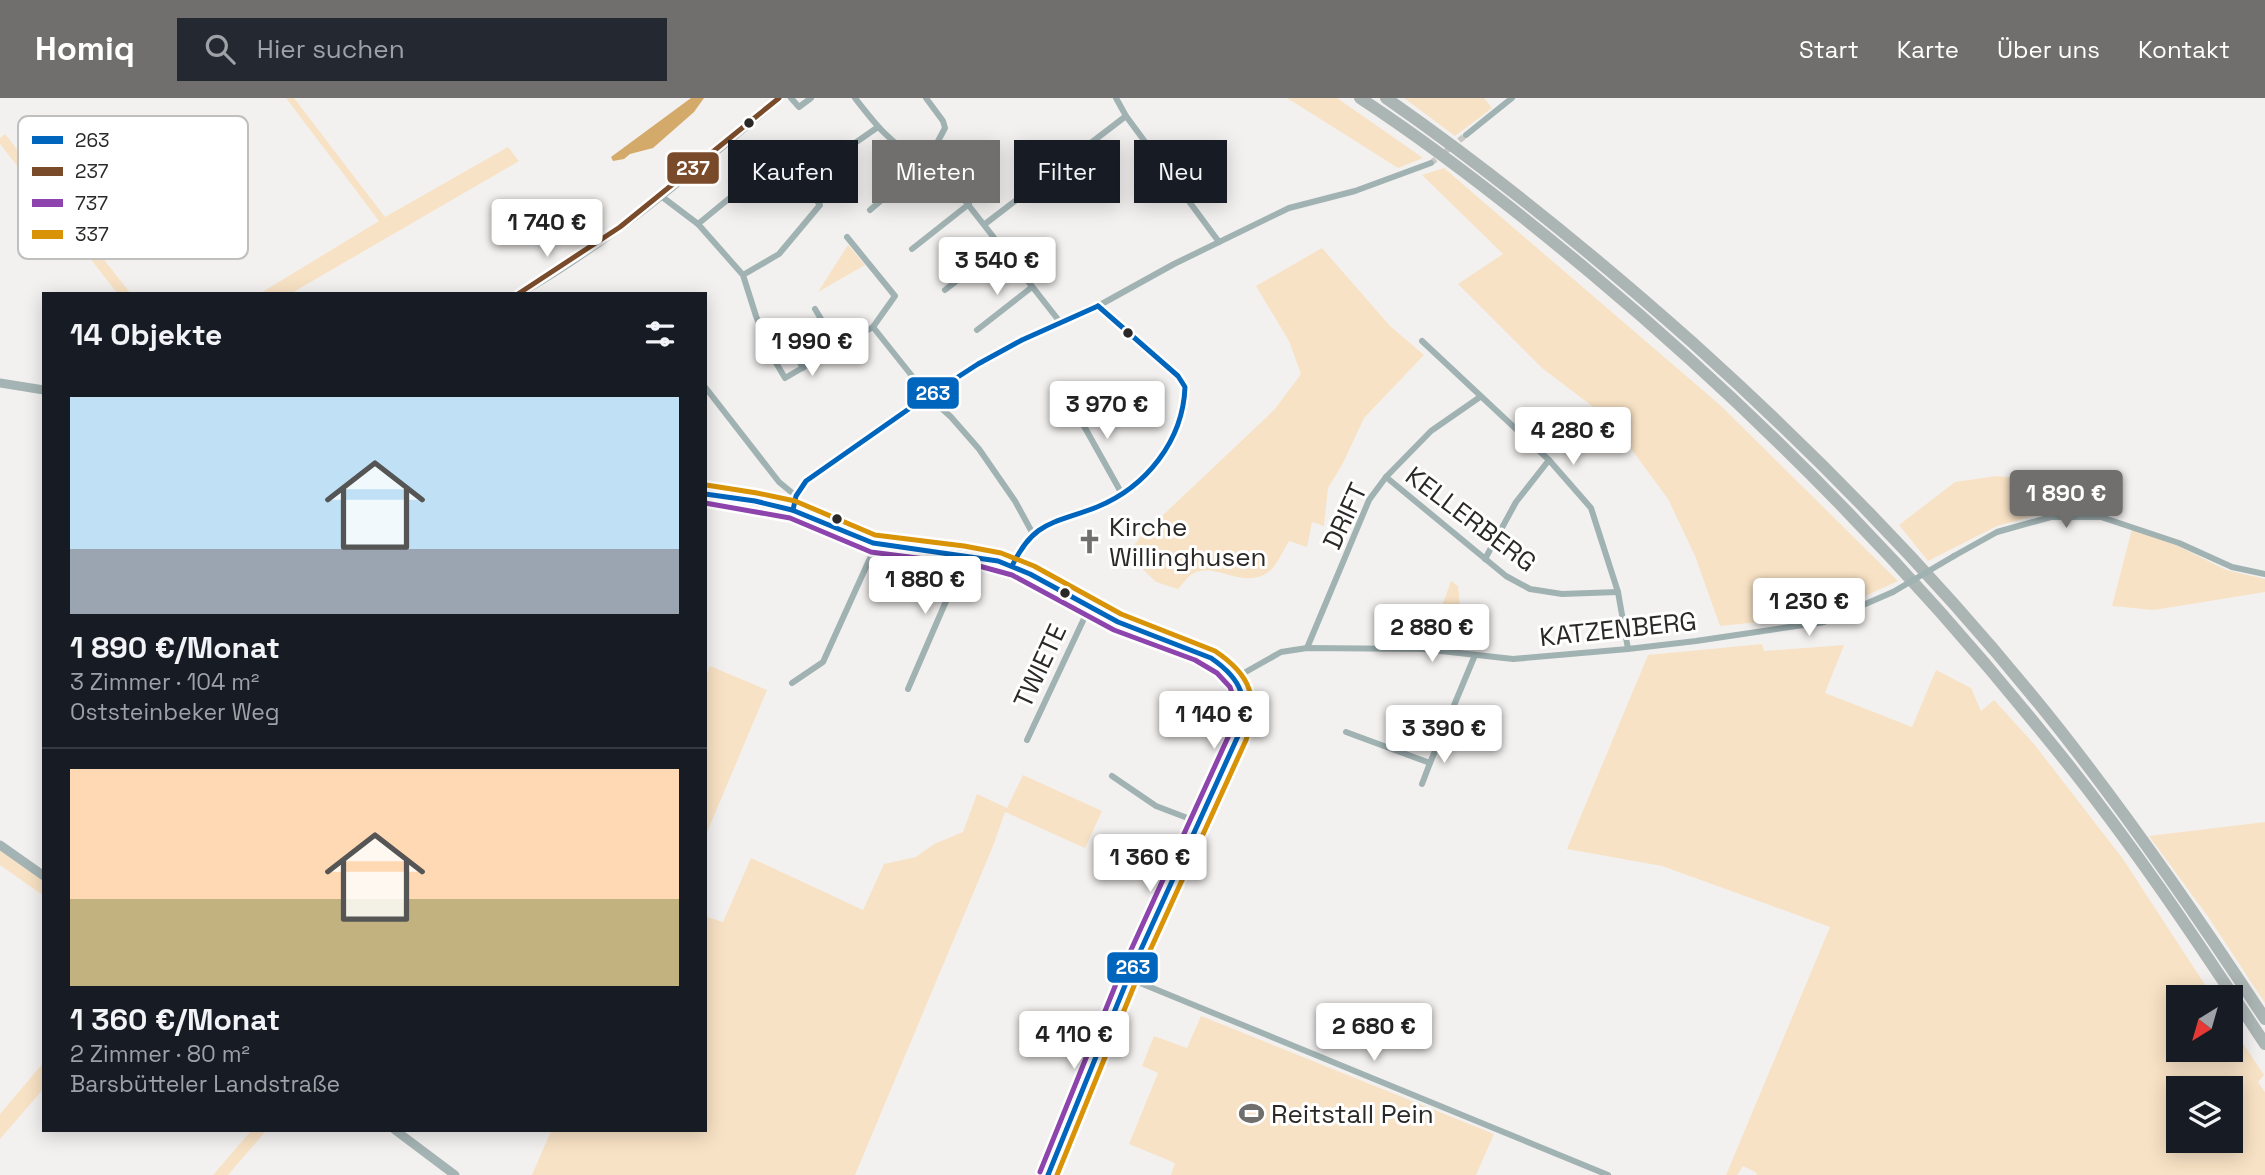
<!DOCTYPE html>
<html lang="de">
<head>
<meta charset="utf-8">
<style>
  body { margin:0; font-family:"Space Grotesk",sans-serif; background:#242831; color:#f1f3f6; height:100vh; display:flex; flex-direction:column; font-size:26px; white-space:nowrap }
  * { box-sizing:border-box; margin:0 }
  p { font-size:23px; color:#9ea1a6 }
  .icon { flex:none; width:38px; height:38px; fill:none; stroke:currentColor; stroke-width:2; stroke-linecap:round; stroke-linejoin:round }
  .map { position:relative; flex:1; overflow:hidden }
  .details { position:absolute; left:42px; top:194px; width:665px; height:840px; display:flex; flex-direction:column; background:#171b24; border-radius:0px; box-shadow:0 4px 18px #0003 }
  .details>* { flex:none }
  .banner { position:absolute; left:728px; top:42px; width:665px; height:63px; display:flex; gap:14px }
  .needle { width:46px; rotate:217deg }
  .fabs { position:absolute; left:2166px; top:887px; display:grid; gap:14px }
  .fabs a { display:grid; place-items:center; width:77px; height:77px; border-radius:0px; background:#171b24; box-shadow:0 4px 18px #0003; font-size:35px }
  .price { position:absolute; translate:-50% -60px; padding:0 16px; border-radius:7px; background:#fff; color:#222; font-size:23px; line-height:46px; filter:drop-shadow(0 2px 4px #0008) }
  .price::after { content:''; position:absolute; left:50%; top:42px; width:21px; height:16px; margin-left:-10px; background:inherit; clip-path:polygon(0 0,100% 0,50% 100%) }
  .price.on { background:#706f6d; color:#fff }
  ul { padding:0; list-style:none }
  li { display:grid; align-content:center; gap:14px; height:371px; padding:0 28px }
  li+li { border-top:2px solid #363941 }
  li span { display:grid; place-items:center; height:217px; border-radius:0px; color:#555 }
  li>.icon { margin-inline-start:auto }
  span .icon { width:126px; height:126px; fill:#fffc; stroke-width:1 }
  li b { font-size:30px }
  h2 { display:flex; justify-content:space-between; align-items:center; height:84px; padding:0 28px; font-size:30px }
  .chip { padding:0 24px; border-radius:0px; background:#171b24; box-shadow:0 4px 18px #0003; font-size:24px; line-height:63px }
  .chip.on { background:#706f6d; color:#fff }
  header { display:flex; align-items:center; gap:42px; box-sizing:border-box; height:98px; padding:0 35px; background:#706f6d; color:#fff }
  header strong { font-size:33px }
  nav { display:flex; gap:38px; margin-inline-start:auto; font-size:24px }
  .search { width:490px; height:63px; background:#242831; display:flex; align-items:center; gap:18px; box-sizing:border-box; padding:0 24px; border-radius:0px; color:#9ea1a6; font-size:26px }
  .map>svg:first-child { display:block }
  .green { fill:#f8e2c5; fill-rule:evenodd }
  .water { fill:#d3aa69 }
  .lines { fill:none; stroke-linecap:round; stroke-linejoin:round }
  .street-tunnel { stroke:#cbc9c7; stroke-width:6; stroke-dasharray:6 3; stroke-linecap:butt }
  .street { stroke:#a1b2b3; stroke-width:6 }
  .secondary { stroke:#a4b3b3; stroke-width:9 }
  .highway { stroke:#abb5b3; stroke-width:12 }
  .street-bridge { stroke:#a1b2b3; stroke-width:6 }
  .bus-1-casing { stroke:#fff; stroke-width:10 }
  .bus-2-casing { stroke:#fff; stroke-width:10 }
  .bus-3-casing { stroke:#fff; stroke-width:10 }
  .bus-4-casing { stroke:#fff; stroke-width:10 }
  .bus-1 { stroke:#0065bd; stroke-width:5 }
  .bus-2 { stroke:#7a4b2a; stroke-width:5 }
  .bus-3 { stroke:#8e44ad; stroke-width:5 }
  .bus-4 { stroke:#d89306; stroke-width:5 }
  .bus-dot { fill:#2a2927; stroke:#fff; stroke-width:2.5 }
  .labels { text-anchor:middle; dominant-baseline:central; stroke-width:6; stroke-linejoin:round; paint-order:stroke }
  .street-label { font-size:26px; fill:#2a2927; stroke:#fff }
  .poi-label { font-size:26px; fill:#2a2927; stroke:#fff; text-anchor:start }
  .key { fill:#fff; stroke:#bfbfbe; stroke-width:2 }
  .key-label { font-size:19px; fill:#2a2927 }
  .line-badge { stroke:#fff; stroke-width:2.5 }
  .badge-label { font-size:19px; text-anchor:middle; font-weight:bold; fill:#fff }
</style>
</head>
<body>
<header>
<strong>Homiq</strong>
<div class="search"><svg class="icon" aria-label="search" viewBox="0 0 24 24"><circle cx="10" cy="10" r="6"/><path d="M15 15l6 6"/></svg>Hier suchen</div>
<nav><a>Start</a><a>Karte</a><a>Über uns</a><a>Kontakt</a></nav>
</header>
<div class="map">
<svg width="2265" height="1077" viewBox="0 0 2265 1077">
  <rect width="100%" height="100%" fill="#f3f1ef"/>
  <g class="green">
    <polygon points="286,0 294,0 385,119 508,49 519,63 290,196 259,196 379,123"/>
    <polygon points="1287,0 1337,0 1423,60 1398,70"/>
    <polygon points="1404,0 1484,0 1492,10 1455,38"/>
    <polygon points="5,36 131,196 118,196 0,46 0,40"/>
    <polygon points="1444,70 1720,307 1898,483 1821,518 1720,528 1695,458 1668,401 1609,321 1542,270 1458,186 1503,156 1422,77"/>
    <polygon points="848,147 865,167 818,194"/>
    <path d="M1322,150L1390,228L1424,257L1364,320L1342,367L1328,390L1324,428L1312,424L1307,449L1289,443C1284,451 1279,463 1272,471C1247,495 1215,463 1194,475C1188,478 1183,486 1178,491L1156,484L1127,456L1143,436L1274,312L1301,276L1289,243L1256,188Z"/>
    <polygon points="1997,378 2057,385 2100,413 2051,413 1997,428 1928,463 1899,427 1955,384"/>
    <polygon points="2132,431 2178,448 2226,472 2265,481 2265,494 2154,512 2112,508"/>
    <polygon points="1451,483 1458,488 1464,548 1429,544"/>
    <path d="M1762,546L1764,553L1844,547L1825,595L1912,629L1936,572L1971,590L1981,613L1994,602L2034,646L2123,761L2213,899L2179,900V952H2231V927L2264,977L2258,984L2265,994V1077H1756L1757,1075L1743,1068L1737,1077H1726L1830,829L1662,768L1567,751L1648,557ZM2179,990H2231V1043H2179Z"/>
    <polygon points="710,568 767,592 705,739 705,580"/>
    <polygon points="1023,677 1102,713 1085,750 1005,714 993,748 855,1077 532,1077 551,1033 705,1032 705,823 707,819 723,824 751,760 863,812 884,766 916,759 934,746 963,734 977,696 1007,710"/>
    <polygon points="2265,724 2265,905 2209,820 2149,738"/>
    <polygon points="0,752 44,783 44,798 0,767"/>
    <polygon points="1201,918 1494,1036 1476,1077 1171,1077 1175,1065 1129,1046 1158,975 1142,968 1154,938 1187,950"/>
    <polygon points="44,964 44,990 0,1041 0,1016"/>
    <polygon points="251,1033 266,1033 228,1077 213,1077"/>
  </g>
  <polygon class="water" points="691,0 704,0 694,14 653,50 630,56 624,61 613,63 611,59"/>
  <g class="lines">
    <polyline class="street-tunnel" points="1431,65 1466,37"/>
    <g class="street">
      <polyline points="791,0 799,9 811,0"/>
      <path d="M855,0C876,27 889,44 919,61L930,58L1060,224"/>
      <polyline points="926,0 943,23 945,30 930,58"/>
      <polyline points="1116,0 1126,18 1219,144"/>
      <polyline points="1466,37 1512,0"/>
      <polyline points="842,54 878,29"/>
      <polyline points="661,98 698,126"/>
      <polyline points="870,112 911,77 919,61"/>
      <polyline points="985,126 1126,18"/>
      <polyline points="847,139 895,198 873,229"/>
      <polyline points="912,151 969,106"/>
      <polyline points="743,177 698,126 782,57 820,107 779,156 743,177 756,218 772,258"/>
      <polyline points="945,192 1001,148"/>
      <polyline points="815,211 838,249"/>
      <polyline points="977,232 1032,189"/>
      <polyline points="1422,243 1549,362 1591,410 1618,494 1628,551"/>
      <polyline points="803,270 791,249 772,258 785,280 873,229 928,298 951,319 979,351 1015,403 1033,436"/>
      <polyline points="705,289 779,384 796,398"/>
      <polyline points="1070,303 1122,396"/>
      <polyline points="1386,379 1506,478 1530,491 1562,496 1618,494"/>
      <polyline points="793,412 796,398 806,383 981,264 1060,224 1098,208 1174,166 1289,110 1355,93 1431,65"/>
      <polyline points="1954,458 1997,434 2051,419 2101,419 2179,445 2232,469 2265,476"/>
      <polyline points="1485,461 1516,404 1549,362"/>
      <path d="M1012,468C1030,422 1056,424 1096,409C1129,396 1156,373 1171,341C1179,324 1185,309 1185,289L1178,278L1098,208"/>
      <polyline points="1307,550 1369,402 1386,379 1431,333 1480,299"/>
      <polyline points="1235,580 1281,554 1307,550 1423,551 1513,561 1628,551 1696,543 1824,524 1893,494"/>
      <polyline points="792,585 823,564 871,458 874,445"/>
      <polyline points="908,591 966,457"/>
      <polyline points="1346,634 1430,665 1475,557"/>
      <polyline points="1027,642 1089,510"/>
      <polyline points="1112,678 1156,708 1198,724"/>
      <polyline points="1422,686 1430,665"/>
      <polyline points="1128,880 1608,1077"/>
    </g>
    <g class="secondary">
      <path d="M518,196C613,142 696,70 779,0"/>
      <polyline points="0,285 44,292"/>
      <path d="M705,396C738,401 773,404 804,416C828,424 849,438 873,445C919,457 970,450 1015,469C1056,487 1091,514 1133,531C1167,545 1207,549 1233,578C1248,596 1245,617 1238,638L1128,880L1048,1077"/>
      <polyline points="0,747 44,778"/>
      <polyline points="395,1032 455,1077"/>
    </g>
    <g class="highway">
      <path d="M1360,0C1441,53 1518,114 1592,176C1758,315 1910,470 2046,639C2126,736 2196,841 2265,946"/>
      <path d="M1386,0C1494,75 1595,158 1693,245C1825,364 1950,493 2060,632C2133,725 2200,822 2265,921"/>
    </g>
    <polyline class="street-bridge" points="1893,494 1954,458"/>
    <defs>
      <g id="bus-1">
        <path d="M705,396L755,403L792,412L873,445L998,463L1030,476L1118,524L1211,560C1243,582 1249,601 1238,638L1128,880L1048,1077"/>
        <polyline points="793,412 796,398 806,383 913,308 978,266 1022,242 1098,208"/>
        <path d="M1012,468C1034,422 1054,426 1097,409C1146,389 1183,343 1185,289L1178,278L1098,208"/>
      </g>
      <polyline id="bus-2" points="518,196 620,129 779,0"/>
      <polyline id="bus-3" points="705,405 790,420 871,454 979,468 1012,477 1114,532 1195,562 1217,575 1230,589 1234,601 1235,614 1230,635 1120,876 1040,1074"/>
      <path id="bus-4" d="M706,387L757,395L795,403L875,437L964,448L1001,455L1034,468L1121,516L1215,553C1251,577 1259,600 1246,642L1136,883L1057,1077"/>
    </defs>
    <use href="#bus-1" class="bus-1-casing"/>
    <use href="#bus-2" class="bus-2-casing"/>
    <use href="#bus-3" class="bus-3-casing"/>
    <use href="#bus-4" class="bus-4-casing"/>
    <use href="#bus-1" class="bus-1"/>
    <use href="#bus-2" class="bus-2"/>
    <use href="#bus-3" class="bus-3"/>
    <use href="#bus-4" class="bus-4"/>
  </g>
  <defs>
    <symbol id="church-bare" viewBox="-9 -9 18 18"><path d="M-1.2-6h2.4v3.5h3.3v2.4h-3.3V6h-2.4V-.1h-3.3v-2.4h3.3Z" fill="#706f6d" stroke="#fff" stroke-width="2.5" paint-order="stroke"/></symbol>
    <symbol id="stadium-bare" viewBox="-9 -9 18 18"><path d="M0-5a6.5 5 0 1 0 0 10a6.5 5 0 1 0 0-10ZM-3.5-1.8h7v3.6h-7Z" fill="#706f6d" stroke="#fff" stroke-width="2.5" paint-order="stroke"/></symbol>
  </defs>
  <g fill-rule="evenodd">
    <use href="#church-bare" x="1072" y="426" width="35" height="35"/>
    <use href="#stadium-bare" x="1234" y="998" width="35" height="35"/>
  </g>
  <g class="bus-dot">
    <circle cx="749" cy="25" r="6"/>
    <circle cx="1128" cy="235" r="6"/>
    <circle cx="837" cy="421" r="6"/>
    <circle cx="1065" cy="495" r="6"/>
  </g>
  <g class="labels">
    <g class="street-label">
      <text transform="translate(1345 418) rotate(-65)">DRIFT</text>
      <text transform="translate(1471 421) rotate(37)">KELLERBERG</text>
      <text transform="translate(1618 531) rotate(-6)">KATZENBERG</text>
      <text transform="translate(1040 568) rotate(-65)">TWIETE</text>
    </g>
    <g class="poi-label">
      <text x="1109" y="429">Kirche<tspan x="1109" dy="30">Willinghusen</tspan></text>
      <text x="1271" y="1016">Reitstall Pein</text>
    </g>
  </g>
  <rect x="18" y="18" width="230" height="143" rx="10" class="key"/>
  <rect x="32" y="38" width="31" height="8" fill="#0065bd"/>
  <rect x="32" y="69" width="31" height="9" fill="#7a4b2a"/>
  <rect x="32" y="101" width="31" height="8" fill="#8e44ad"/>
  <rect x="32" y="132" width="31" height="9" fill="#d89306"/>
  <g class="key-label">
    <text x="75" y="49">263</text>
    <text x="75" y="80">237</text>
    <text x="75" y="112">737</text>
    <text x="75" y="143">337</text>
  </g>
  <g class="line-badge">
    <rect x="666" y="53" width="54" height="34" rx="7" fill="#7a4b2a"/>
    <rect x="906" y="278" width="54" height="34" rx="7" fill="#0065bd"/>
    <rect x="1106" y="853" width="53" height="33" rx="7" fill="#0065bd"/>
  </g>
  <g class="badge-label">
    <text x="693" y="77">237</text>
    <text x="933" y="302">263</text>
    <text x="1133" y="876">263</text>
  </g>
</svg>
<div class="fabs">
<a><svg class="needle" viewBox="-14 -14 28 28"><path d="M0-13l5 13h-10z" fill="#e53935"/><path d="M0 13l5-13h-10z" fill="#9ea1a6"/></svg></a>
<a><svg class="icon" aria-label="layers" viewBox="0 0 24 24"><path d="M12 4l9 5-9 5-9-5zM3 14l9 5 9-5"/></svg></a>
</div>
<b class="price" style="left:547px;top:161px">1 740 €</b>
<b class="price" style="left:997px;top:199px">3 540 €</b>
<b class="price" style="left:812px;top:280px">1 990 €</b>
<b class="price" style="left:1107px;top:343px">3 970 €</b>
<b class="price" style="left:1573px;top:369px">4 280 €</b>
<b class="price on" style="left:2066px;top:432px">1 890 €</b>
<b class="price" style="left:925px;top:518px">1 880 €</b>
<b class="price" style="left:1809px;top:540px">1 230 €</b>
<b class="price" style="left:1432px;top:566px">2 880 €</b>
<b class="price" style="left:1214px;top:653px">1 140 €</b>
<b class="price" style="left:1444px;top:667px">3 390 €</b>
<b class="price" style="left:1150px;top:796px">1 360 €</b>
<b class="price" style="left:1374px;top:965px">2 680 €</b>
<b class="price" style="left:1074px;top:973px">4 110 €</b>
<div class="banner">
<a class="chip">Kaufen</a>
<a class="chip on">Mieten</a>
<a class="chip">Filter</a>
<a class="chip">Neu</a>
</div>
<section class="details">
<h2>14 Objekte<svg class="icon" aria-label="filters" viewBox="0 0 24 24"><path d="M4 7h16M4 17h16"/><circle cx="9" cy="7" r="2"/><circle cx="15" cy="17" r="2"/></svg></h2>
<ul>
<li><span style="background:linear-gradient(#bfe0f5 70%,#9aa5b1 0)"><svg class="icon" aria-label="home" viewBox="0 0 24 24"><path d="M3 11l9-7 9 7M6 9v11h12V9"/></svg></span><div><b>1 890 €/Monat</b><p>3 Zimmer · 104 m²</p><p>Oststeinbeker Weg</p></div></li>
<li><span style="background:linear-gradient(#ffd9b3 60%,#c2b280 0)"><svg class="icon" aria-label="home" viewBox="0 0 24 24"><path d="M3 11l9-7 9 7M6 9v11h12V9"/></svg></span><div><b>1 360 €/Monat</b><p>2 Zimmer · 80 m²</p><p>Barsbütteler Landstraße</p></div></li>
</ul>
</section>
</div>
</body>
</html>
